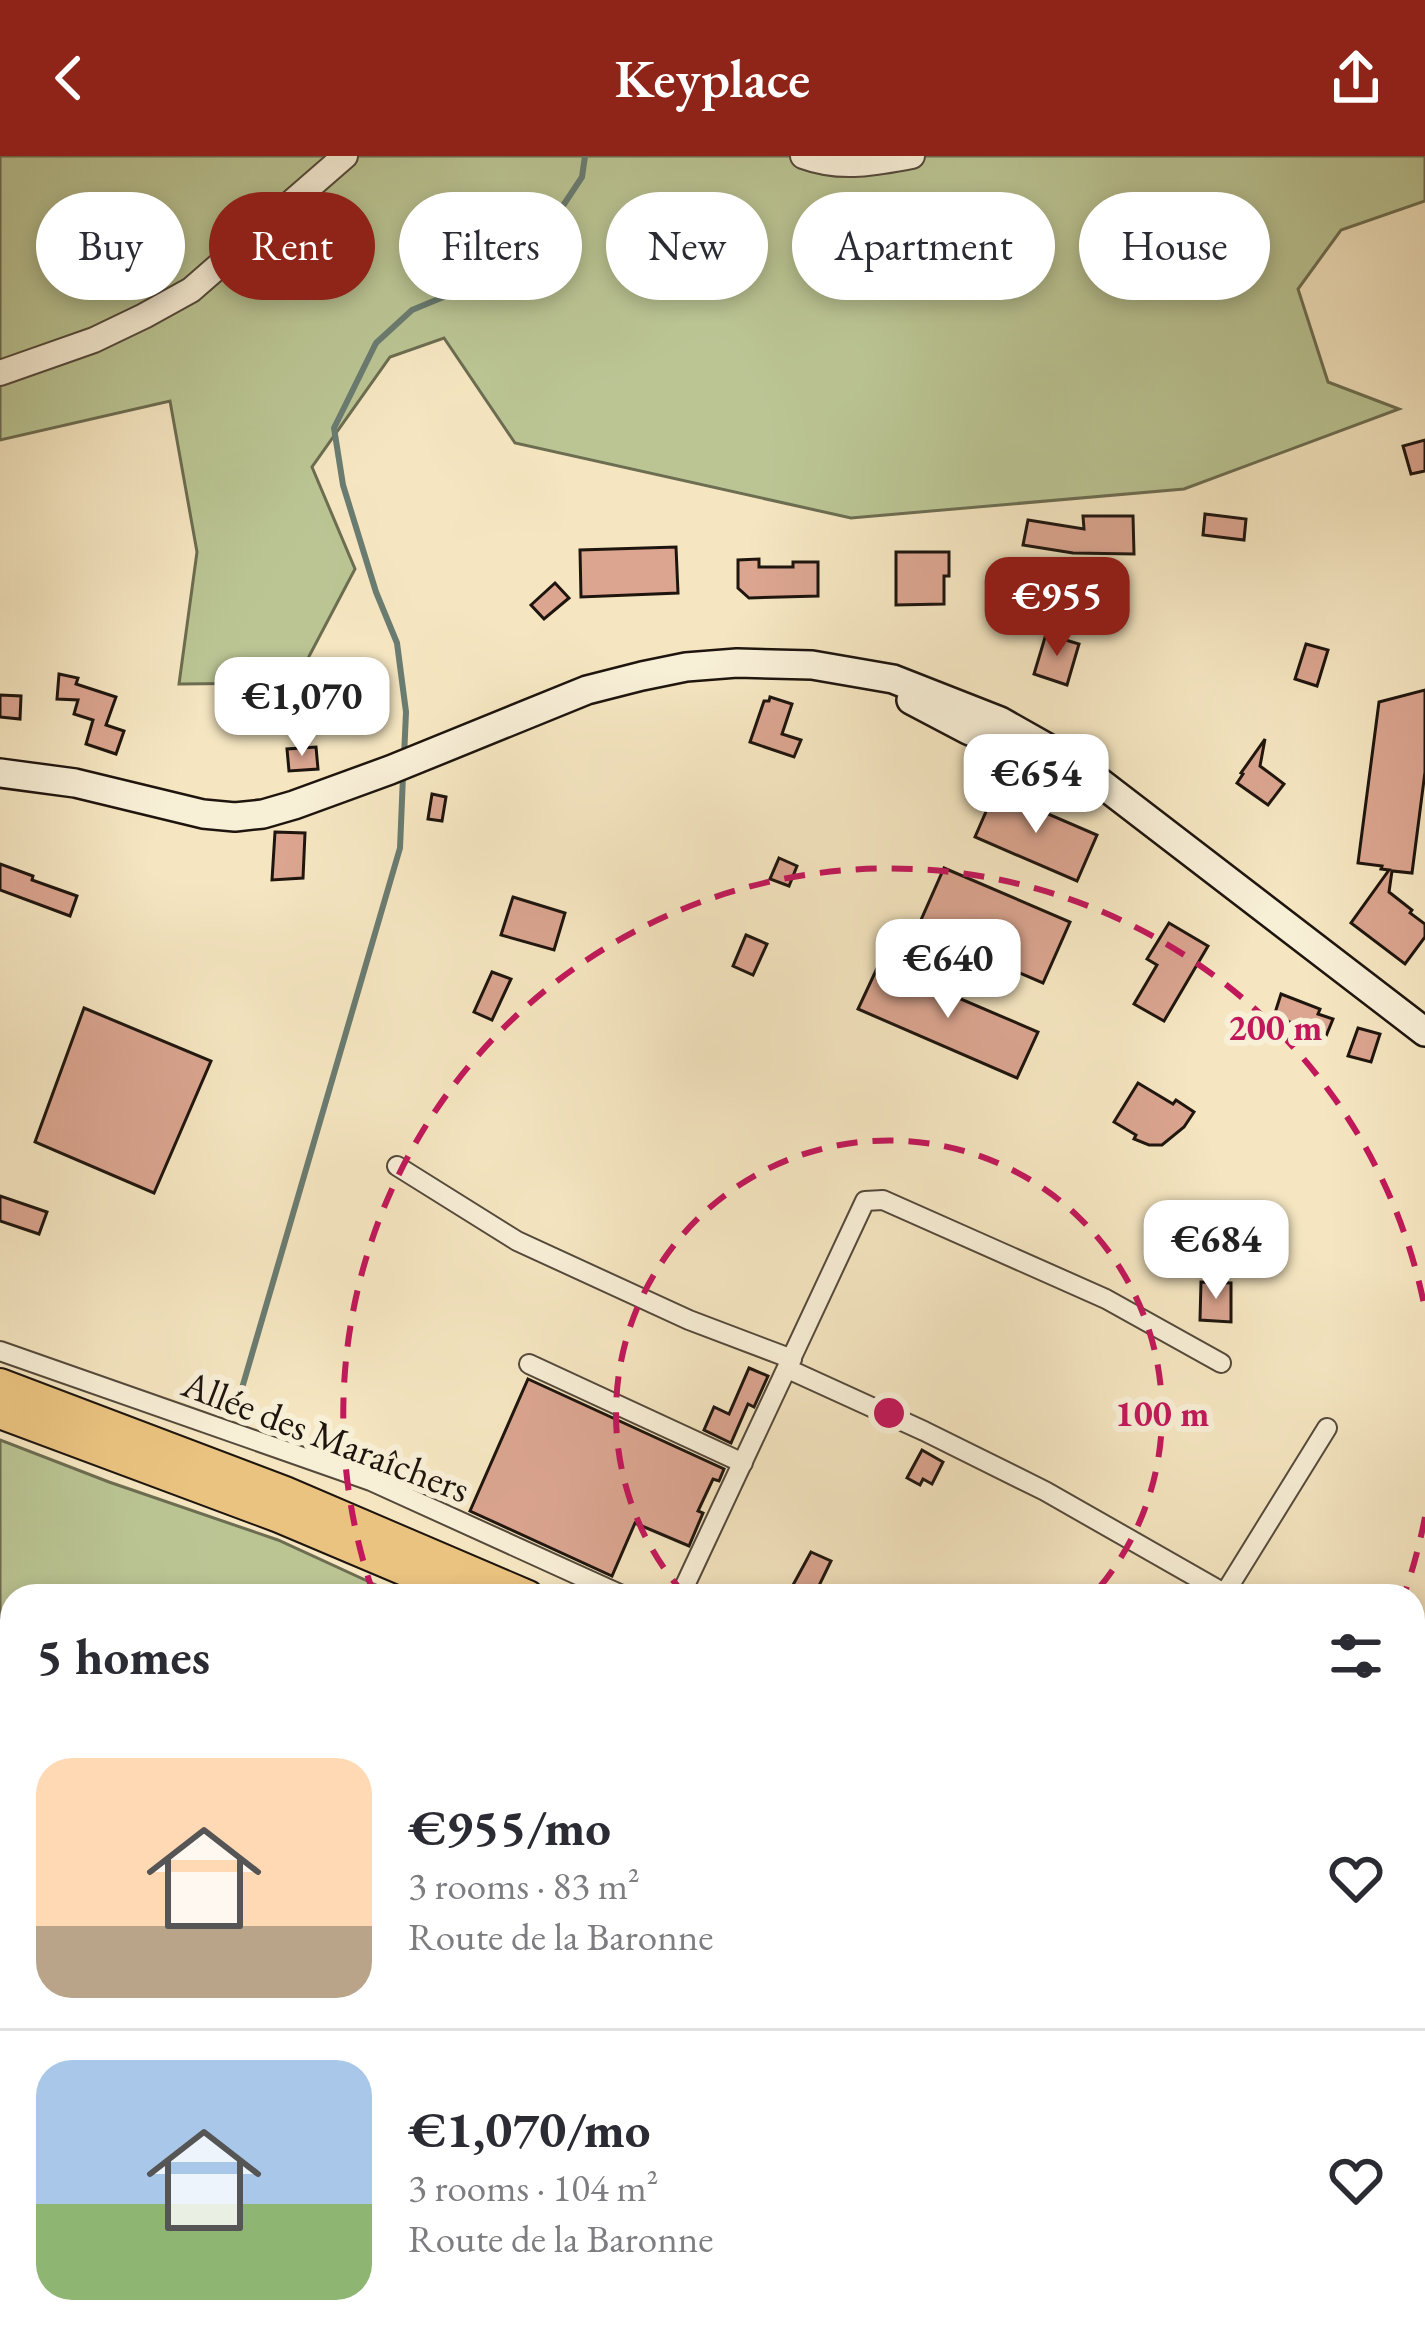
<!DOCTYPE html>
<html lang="en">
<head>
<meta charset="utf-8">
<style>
  body { margin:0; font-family:"EB Garamond",serif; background:#f7f7f7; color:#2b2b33; height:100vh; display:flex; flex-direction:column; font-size:45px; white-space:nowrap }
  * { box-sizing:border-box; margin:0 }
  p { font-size:39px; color:#7c7c81 }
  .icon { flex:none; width:66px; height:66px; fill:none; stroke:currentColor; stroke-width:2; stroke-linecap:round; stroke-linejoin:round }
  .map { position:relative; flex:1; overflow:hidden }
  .panel { position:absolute; left:0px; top:1428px; width:1425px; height:768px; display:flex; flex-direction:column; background:#fff; border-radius:36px 36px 0 0; box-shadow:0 6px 18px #0003 }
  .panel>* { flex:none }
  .hud { position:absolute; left:36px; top:36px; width:1353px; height:108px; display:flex; gap:24px }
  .price { position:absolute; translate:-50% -102px; padding:0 27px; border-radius:24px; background:#fff; color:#222; font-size:39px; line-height:78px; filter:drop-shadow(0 3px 6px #0008) }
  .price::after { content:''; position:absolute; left:50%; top:72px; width:36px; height:27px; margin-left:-18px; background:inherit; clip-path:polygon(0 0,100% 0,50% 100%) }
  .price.selected { background:#8f2418; color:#fff }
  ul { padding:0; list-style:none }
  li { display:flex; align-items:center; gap:36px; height:300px; padding:0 36px }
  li+li { border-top:3px solid #e1e1e2 }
  li span { display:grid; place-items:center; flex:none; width:336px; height:240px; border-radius:36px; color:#555 }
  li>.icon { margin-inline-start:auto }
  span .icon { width:144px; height:144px; fill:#fffc; stroke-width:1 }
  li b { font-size:51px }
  h2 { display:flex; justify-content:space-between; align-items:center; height:144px; padding:0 36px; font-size:51px }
  .pill { padding:0 42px; border-radius:54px; background:#fff; box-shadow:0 6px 18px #0003; font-size:42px; line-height:108px }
  .pill.selected { background:#8f2418; color:#fff }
  header { display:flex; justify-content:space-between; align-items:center; height:156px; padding:0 36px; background:#8f2418; color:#fff; font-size:54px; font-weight:600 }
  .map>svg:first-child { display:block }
  .green { fill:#bbc594; stroke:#6c6d51; stroke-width:3 }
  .water { fill:#9cc0b3; stroke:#6a7c71; stroke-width:3 }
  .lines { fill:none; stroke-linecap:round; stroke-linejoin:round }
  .stream { stroke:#6a7c71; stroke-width:6 }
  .building { fill:#dba590; stroke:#1e150e; stroke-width:3 }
  .minor-casing { stroke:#54493b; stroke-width:22 }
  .tertiary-casing { stroke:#54493b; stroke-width:28 }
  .secondary-casing { stroke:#1e150e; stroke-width:32 }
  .primary-casing { stroke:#1e150e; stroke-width:34 }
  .trunk-casing { stroke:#1e150e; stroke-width:34 }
  .minor { stroke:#f8efd7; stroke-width:18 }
  .tertiary { stroke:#f8efd7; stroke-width:24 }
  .secondary { stroke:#f8efd7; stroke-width:27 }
  .primary { stroke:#eac380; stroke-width:30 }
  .trunk { stroke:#eac380; stroke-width:30 }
  .rail-casing { stroke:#1e150e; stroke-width:10 }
  .rail { stroke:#f8efd7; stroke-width:6; stroke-dasharray:18; stroke-linecap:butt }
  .ring { fill:none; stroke:#c2185b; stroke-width:6; stroke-dasharray:21 15 }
  .labels { text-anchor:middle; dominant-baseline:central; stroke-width:12; stroke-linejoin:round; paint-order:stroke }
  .street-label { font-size:39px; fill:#1e150e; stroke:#f8efd7 }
  .centre { fill:#c2185b; stroke:#f8efd7; stroke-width:6 }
  .ring-label { font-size:36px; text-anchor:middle; font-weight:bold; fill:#c2185b; stroke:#f8efd7; stroke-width:12; stroke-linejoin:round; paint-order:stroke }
</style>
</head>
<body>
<header><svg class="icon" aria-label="back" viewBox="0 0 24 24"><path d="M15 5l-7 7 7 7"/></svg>Keyplace<svg class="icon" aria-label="share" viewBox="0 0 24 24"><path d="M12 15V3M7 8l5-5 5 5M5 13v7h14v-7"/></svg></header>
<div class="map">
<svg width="1425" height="2196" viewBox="0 0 1425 2196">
  <rect width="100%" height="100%" fill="#f5e6c1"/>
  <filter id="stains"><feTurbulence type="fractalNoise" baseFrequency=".00167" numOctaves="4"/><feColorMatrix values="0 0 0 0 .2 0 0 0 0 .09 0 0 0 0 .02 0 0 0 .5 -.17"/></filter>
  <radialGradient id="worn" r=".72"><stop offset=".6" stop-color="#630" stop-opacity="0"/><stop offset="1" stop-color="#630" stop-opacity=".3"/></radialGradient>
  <g class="green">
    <polygon points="0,0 1425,0 1425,45 1341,74 1298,133 1328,226 1399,253 1184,333 851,362 515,287 444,182 390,201 312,311 355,413 295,527 179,528 197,396 170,245 0,284"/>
    <polygon points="0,1284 109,1326 278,1384 400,1440 12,1440 12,1493 0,1502"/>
    <polygon points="1413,2030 1425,2040 1425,2196 1242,2196 1224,2184 1413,2184"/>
    <polygon points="230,2184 956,2184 976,2196 252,2196"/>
  </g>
  <g class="water">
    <polygon points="12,1493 12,1968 7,1973 0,1973 0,1502"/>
    <polygon points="957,2184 1224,2184 1242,2196 976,2196"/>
  </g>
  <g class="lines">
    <g class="stream">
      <polyline points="404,601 406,556 397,487 376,436 343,329 334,272 376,187 412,154 482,125 531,98 582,21 585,0"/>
      <polyline points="240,1239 400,692 403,620"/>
    </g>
  </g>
  <g class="building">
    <polygon points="1425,284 1425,315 1411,318 1403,290"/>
    <polygon points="1205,358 1246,363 1244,384 1203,379"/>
    <polygon points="1083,360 1133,360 1134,398 1073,397 1023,389 1028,364 1084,373"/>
    <polygon points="676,391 678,437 581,441 580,394"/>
    <polygon points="896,396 949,396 949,420 944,420 944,448 896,449"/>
    <polygon points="759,403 759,411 793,411 793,406 818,406 818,440 749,442 738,432 738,404"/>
    <polygon points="555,427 569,442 544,463 531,449"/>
    <polygon points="1046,478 1079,488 1067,529 1034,518"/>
    <polygon points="1306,488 1328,494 1317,530 1295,523"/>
    <polygon points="59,518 78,522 76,528 116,541 106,569 124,575 116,598 86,588 93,564 74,558 78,544 57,543"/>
    <polygon points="1425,534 1425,616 1412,717 1392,715 1389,736 1412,754 1410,757 1425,768 1425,781 1405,808 1351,767 1389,714 1381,713 1382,710 1358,707 1379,546"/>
    <polygon points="0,539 21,540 20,563 0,561"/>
    <polygon points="770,541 792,548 782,578 801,584 794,601 750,586 764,545 769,545"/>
    <polygon points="1265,583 1260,610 1284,628 1268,649 1237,627 1243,618 1241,617"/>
    <polygon points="316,591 318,613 289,615 287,593"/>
    <polygon points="995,635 1097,679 1077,725 975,681"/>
    <polygon points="432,638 446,641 442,665 428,663"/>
    <polygon points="275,676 305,677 303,722 272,724"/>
    <polygon points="779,702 797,710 789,730 770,723"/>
    <polygon points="0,708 33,720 32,724 77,740 70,760 0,734"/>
    <polygon points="944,712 1070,766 1043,827 917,773"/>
    <polygon points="513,741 565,757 554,794 501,779"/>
    <polygon points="1169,767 1208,790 1164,865 1134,848 1157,809 1147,803"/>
    <polygon points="746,779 767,788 753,819 733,810"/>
    <polygon points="879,808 1038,876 1017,922 858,853"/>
    <polygon points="492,816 511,823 492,864 474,856"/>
    <polygon points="1281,838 1320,853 1318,858 1333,863 1326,880 1274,860"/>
    <polygon points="84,852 211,905 154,1037 35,986"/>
    <polygon points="1358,872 1380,878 1371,906 1348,900"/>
    <polygon points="1138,927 1173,948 1176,944 1194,956 1184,971 1162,989 1149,989 1134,983 1136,979 1114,966"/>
    <polygon points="0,1040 47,1056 39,1078 0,1065"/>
    <polygon points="1201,1126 1231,1127 1231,1166 1200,1164"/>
    <polygon points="749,1212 768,1220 754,1251 748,1248 731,1287 704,1274 714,1251 729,1258"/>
    <polygon points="528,1223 724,1313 719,1325 713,1323 698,1355 703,1357 689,1390 635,1367 612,1420 470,1355"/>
    <polygon points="922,1294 943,1306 932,1328 923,1323 920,1329 907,1322"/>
    <polygon points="811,1396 831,1405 814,1440 787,1440"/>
  </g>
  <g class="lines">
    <defs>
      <g id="minor">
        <polyline points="397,1010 517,1085 689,1164 792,1203"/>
        <polyline points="0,1195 371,1325 624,1440"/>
        <polyline points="529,1208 743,1307"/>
        <polyline points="788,1213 924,1275 1045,1335 1224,1437"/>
        <polyline points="680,1440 865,1045 883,1044 1106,1143 1221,1207"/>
        <polyline points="1223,1440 1327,1272"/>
        <polyline points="1413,1911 1425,1919"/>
      </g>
      <g id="tertiary">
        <path d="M803,0C841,14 873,7 912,0"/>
        <polyline points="0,217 94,184 144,160 191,134 345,0"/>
      </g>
      <g id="secondary">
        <polyline points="911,544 968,574 1033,602"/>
        <polyline points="0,617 75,627 203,658 235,661 263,658 294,649 390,614 587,534 642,520 686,511 737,507 812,509 893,523 1000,565 1076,608 1425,876"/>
      </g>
      <polyline id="primary" points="0,2190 13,2196"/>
      <g id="trunk">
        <polyline points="0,1228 285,1336 528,1440"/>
        <polyline points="0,1257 279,1361 466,1440"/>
        <polyline points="1413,1951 1425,1959"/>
        <polyline points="1413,1981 1425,1989"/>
      </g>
    </defs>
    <use href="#minor" class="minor-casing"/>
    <use href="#tertiary" class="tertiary-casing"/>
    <use href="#secondary" class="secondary-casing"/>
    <use href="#primary" class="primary-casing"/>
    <use href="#trunk" class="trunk-casing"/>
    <use href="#minor" class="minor"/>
    <use href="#tertiary" class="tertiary"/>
    <use href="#secondary" class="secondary"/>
    <use href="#primary" class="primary"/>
    <use href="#trunk" class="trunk"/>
    <defs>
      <g id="rail">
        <polyline points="0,2165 12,2170"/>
        <polyline points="44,2184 71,2196"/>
      </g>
    </defs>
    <use href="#rail" class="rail-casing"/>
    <use href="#rail" class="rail"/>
  </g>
  <g class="ring">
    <path d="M686 1440A273 273 0 1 1 1092 1440"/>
    <path d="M1425 1361A546 546 0 0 1 1404 1439M374 1439A546 546 0 1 1 1425 1153"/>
  </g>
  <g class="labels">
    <g class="street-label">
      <text transform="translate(326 1280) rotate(21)">Allée des Maraîchers</text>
    </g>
  </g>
  <circle cx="889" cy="1257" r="18" class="centre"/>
  <g class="ring-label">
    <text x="1275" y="884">200 m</text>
    <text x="1162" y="1270">100 m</text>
  </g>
  <rect width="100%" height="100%" filter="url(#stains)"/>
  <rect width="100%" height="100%" fill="url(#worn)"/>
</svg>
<b class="price selected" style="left:1057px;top:503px">€955</b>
<b class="price" style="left:302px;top:603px">€1,070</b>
<b class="price" style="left:1036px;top:680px">€654</b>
<b class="price" style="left:948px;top:865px">€640</b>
<b class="price" style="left:1216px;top:1146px">€684</b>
<div class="hud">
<a class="pill">Buy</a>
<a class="pill selected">Rent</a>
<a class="pill">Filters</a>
<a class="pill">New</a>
<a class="pill">Apartment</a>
<a class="pill">House</a>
</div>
<section class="panel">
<h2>5 homes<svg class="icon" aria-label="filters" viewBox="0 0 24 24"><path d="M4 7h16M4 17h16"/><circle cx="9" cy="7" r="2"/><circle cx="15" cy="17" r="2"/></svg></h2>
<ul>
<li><span style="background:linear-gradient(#ffd9b3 70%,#b9a48a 0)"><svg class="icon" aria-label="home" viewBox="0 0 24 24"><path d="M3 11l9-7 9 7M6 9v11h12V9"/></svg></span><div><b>€955/mo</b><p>3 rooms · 83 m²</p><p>Route de la Baronne</p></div><svg class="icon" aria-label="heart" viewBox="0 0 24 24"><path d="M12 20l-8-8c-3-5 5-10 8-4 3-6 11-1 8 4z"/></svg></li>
<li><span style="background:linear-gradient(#a9c7e8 60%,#8fb573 0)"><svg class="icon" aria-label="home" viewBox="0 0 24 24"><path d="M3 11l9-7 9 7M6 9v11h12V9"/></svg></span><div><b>€1,070/mo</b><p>3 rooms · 104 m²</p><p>Route de la Baronne</p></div><svg class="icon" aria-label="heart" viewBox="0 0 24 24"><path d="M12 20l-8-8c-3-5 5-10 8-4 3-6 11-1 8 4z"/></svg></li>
</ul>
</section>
</div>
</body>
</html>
